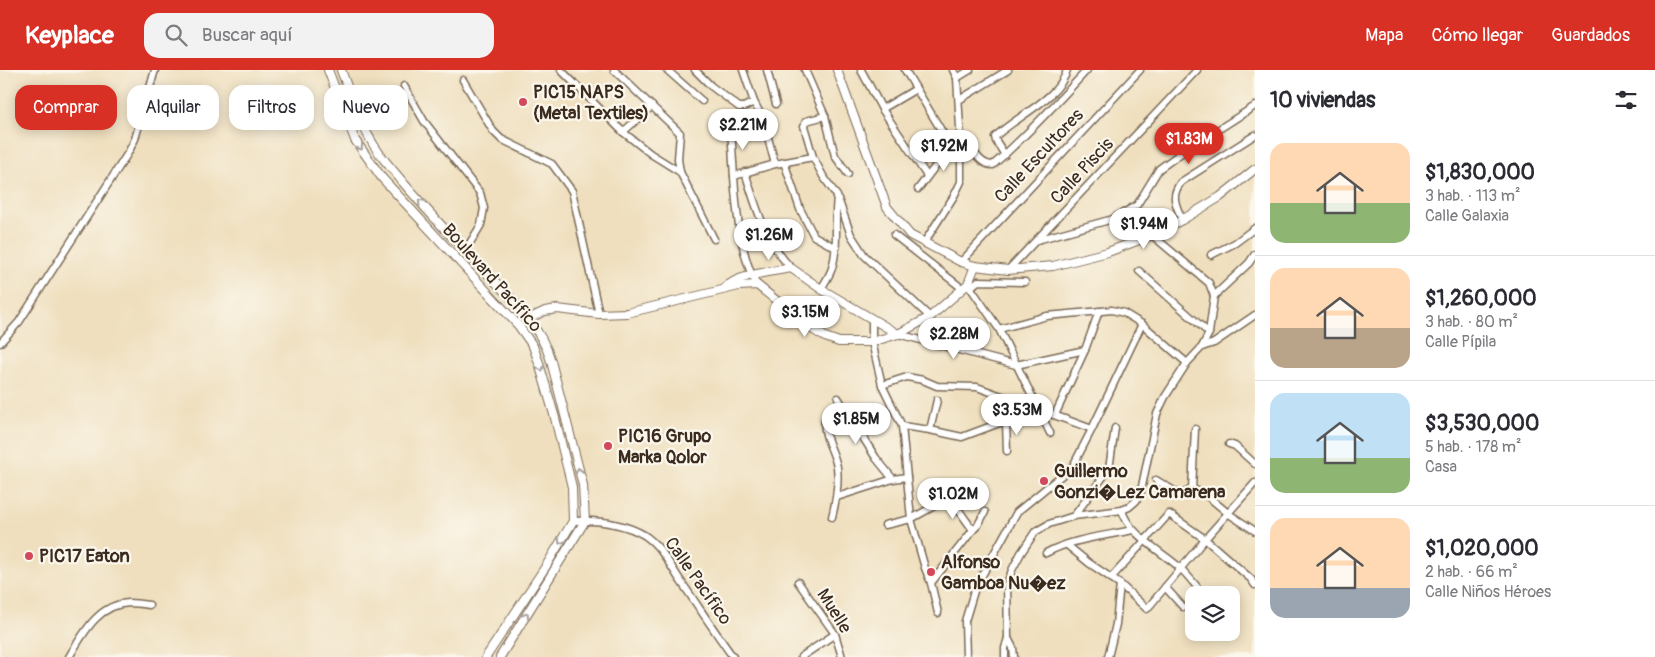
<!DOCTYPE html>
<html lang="es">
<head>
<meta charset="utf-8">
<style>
  body { margin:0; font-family:Pangolin,sans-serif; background:#f2f2f3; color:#2b2b33; height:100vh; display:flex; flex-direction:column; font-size:19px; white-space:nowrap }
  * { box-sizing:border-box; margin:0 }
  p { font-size:16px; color:#7c7c81 }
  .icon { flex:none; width:28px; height:28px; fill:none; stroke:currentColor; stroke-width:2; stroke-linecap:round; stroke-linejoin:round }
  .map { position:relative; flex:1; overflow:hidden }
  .drawer { display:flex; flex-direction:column; background:#fff; width:400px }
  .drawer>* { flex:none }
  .top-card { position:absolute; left:15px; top:15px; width:475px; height:45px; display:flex; gap:10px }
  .buttons { position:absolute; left:1185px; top:516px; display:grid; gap:10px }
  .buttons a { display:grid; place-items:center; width:55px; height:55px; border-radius:10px; background:#fff; box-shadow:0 2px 12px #0003; font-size:25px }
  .price { position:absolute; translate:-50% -42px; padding:0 11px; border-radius:18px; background:#fff; color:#222; font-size:16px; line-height:32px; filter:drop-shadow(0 1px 2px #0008) }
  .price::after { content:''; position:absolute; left:50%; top:30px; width:15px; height:11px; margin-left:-8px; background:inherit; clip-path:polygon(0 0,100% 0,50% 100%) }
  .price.current { background:#d93025; color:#fff }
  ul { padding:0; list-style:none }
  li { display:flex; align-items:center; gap:15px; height:125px; padding:0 15px }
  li+li { border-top:1px solid #e1e1e2 }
  li span { display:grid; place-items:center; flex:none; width:140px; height:100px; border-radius:15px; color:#555 }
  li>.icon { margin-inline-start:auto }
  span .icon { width:60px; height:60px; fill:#fffc; stroke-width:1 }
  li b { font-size:21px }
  h2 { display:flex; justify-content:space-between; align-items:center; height:60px; padding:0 15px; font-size:21px }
  .pill { padding:0 18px; border-radius:15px; background:#fff; box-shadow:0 2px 12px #0003; font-size:18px; line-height:45px }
  .pill.current { background:#d93025; color:#fff }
  header { display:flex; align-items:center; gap:30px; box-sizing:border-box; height:70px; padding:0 25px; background:#d93025; color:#fff }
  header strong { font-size:24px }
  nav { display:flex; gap:28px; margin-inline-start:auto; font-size:18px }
  .search { width:350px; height:45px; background:#f2f2f3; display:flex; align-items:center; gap:12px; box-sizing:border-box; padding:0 18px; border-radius:15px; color:#7c7c81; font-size:19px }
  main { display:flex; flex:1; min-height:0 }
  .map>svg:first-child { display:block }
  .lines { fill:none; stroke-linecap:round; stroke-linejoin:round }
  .minor-casing { stroke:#7a6956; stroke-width:9 }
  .major-casing { stroke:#7a6956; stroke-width:10 }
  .minor { stroke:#fff; stroke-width:6 }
  .major { stroke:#fff; stroke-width:8 }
  .oneway { stroke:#a79f9a }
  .poi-dot { fill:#d1495b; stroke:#fbf7ec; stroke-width:2 }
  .labels { text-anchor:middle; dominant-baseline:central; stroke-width:4.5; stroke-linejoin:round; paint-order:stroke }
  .poi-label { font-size:18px; font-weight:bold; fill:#3b2a1e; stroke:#fbf7ec; text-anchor:start }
  .street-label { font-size:18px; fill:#3b2a1e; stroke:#fbf7ec }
</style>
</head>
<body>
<header>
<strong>Keyplace</strong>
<div class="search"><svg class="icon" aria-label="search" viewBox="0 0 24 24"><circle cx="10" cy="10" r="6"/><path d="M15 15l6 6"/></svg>Buscar aquí</div>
<nav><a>Mapa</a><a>Cómo llegar</a><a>Guardados</a></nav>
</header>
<main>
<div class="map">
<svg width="1255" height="587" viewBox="0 0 1255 587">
  <rect width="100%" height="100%" fill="#fbf7ec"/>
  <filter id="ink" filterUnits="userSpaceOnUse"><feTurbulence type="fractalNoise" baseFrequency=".02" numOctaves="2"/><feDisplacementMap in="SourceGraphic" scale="10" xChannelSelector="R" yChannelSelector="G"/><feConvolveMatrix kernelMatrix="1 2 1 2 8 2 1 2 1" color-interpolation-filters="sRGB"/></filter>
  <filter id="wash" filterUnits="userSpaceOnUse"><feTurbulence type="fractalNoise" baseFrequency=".0096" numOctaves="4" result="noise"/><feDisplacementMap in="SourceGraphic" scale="20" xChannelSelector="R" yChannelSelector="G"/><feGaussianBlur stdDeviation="1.12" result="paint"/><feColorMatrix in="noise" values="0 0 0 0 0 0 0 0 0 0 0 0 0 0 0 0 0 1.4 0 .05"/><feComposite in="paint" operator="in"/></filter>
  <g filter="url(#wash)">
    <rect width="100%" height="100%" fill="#efdfbe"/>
  </g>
  <g filter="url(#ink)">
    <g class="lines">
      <defs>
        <g id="minor">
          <polyline points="561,0 623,62 651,84 680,102"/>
          <polyline points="614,0 680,63 678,89 680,102 714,169"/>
          <polyline points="667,0 702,31"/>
          <polyline points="695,0 711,16 739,37 744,37 754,32"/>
          <polyline points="743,0 754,32 763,49 775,94"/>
          <polyline points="767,0 776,34"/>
          <polyline points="805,0 825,46 835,86 848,104"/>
          <polyline points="861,0 882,39 927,106"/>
          <path d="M905,0L944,65L953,73L969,75C975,83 981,95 993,95C1026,66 1057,33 1087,0"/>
          <polyline points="957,8 970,0"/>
          <polyline points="463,10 493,61 501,69 552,94 572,121 599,244"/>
          <polyline points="404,16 424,51 480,123 484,138 481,155 465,181"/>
          <polyline points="959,30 1008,0"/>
          <polyline points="882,39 916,19"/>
          <polyline points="825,46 806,51 804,56 813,87 823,106 837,126 851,165 864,185 930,247"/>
          <path d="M731,58C734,102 735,179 757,215"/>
          <polyline points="623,62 652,36"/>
          <path d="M1005,85L996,71L995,67C1015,47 1060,28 1067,0"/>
          <polyline points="784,92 800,139 814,166 836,178"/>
          <path d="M745,102C756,137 765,171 791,198"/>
          <polyline points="734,106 775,94 813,87"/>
          <polyline points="918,119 953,73"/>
          <path d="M1182,150C1176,134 1170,127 1181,112L1255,65"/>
          <polyline points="894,165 963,219"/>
          <polyline points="1037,170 1113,149 1137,135 1159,99 1177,86 1255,36"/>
          <polyline points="924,173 954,126 961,112 961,74 957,8 953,0"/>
          <polyline points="1211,185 1235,173 1255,158"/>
          <polyline points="961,192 1140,0"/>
          <polyline points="1008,200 1197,0"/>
          <polyline points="1139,201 1209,263"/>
          <polyline points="968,214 999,259 1050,363"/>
          <polyline points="971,217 978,211 1025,212"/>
          <path d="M821,219C825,212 830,205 832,198C839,175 834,151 837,127"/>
          <polyline points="1214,226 1249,193 1255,184"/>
          <polyline points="872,249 872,272 882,315 902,356 911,449 925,498 931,513 938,543"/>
          <polyline points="999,259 1047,246 1112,240 1124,243 1142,254 1187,293"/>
          <polyline points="898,264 1016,295 1085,280"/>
          <polyline points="0,273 19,252 128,83 135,69 155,0"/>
          <polyline points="1202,277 1214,273 1255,245"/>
          <polyline points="882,315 907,307 923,310 937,316 977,317 1092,359"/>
          <polyline points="838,328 876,388 893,409"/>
          <path d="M826,345C820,364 834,379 837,397C839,414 836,431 832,447"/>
          <polyline points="1055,345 1085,280 1099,241"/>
          <polyline points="1006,352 1007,381"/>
          <polyline points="902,356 930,360 962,367 1037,339"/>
          <polyline points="930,360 937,330"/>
          <polyline points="1229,374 1235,376 1255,394"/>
          <polyline points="1156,410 1181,425 1192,419"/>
          <polyline points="1192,419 1205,424 1229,444 1255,461"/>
          <polyline points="1192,419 1195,359"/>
          <polyline points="837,427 893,409 907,407"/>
          <polyline points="950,428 973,460"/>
          <path d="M1122,440C1128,464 1161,481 1179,497C1188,505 1195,515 1203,524"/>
          <polyline points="1074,446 1109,399 1115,358"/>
          <path d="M573,451C596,450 623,453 644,465C660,475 670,495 680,510C698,536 715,562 733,587"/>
          <polyline points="885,455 911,449 959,422 970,420"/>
          <polyline points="1067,475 1089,493 1120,514 1147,539 1205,469 1255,413"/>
          <path d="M1046,483C1071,469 1105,466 1133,460"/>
          <polyline points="1111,508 1169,444 1205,469 1251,509 1255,515"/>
          <polyline points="798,512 835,564 842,587"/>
          <polyline points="931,513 973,460 978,455 985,442"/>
          <polyline points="1165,517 1183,537"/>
          <polyline points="1008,568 1013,578 1014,587"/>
          <path d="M69,587C83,564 98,534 129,533C135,533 142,534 149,535"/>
          <polyline points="801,587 835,564"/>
          <polyline points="966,587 965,551 975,518 1017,442 1073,396 1092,359 1142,254"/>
          <polyline points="1005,587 1005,578 1008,568 1007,514 1012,500 1021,483 1035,462 1049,454 1074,446 1122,440 1129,437 1136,431 1141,421 1157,344 1165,327 1187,293 1202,277 1209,263 1214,226 1209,213 1152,165"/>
          <polyline points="1108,587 1116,554 1120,514"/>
        </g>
        <g id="major">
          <polyline points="328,0 355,70 382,108 518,255 533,276 539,293 555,348 572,417 573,451 546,496 486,587"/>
          <path d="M341,0C353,32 364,66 386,92C413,125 443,158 473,189C501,219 539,250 551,291L583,415L585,451L500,587"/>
          <polyline points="837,0 887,137 910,165 961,192 975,196 1008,200 1053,196 1108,182 1152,165 1182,150 1220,127 1255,99"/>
          <path d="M725,218C738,204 772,202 791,198L821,219L898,264"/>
          <polyline points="526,250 545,241 557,239 599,244 627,243 739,216 757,215 812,259 825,267 839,272 872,272 898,264 930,247 968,214 975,196"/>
        </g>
      </defs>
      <use href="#minor" class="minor-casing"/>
      <use href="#major" class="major-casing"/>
      <use href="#minor" class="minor"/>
      <use href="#major" class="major"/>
    </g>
    <defs><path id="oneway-chevron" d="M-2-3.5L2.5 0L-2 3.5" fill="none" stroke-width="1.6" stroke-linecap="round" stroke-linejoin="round" transform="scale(1.25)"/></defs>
    <g class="oneway">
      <use href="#oneway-chevron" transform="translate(360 77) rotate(55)"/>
      <use href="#oneway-chevron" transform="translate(421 132) rotate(-132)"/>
      <use href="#oneway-chevron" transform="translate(541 298) rotate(73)"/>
      <use href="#oneway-chevron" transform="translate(579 401) rotate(-104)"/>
      <use href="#oneway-chevron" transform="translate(561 471) rotate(121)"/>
      <use href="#oneway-chevron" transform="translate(526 546) rotate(-58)"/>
    </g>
  </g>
  <g class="poi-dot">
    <circle cx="523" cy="32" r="5"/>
    <circle cx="608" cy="376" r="5"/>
    <circle cx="1044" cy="411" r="5"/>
    <circle cx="29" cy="486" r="5"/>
    <circle cx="931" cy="502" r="5"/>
  </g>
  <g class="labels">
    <g class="poi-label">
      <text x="533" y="22">PIC15 NAPS<tspan x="533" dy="21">(Metal Textiles)</tspan></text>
      <text x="618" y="366">PIC16 Grupo<tspan x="618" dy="21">Marka Qolor</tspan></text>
      <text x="1054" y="401">Guillermo<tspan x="1054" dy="21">Gonzi�Lez Camarena</tspan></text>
      <text x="39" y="486">PIC17 Eaton</text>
      <text x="941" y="492">Alfonso<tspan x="941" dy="21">Gamboa Nu�ez</tspan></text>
    </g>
    <g class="street-label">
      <text transform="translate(1039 86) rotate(-47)">Calle Escultores</text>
      <text transform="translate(1082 101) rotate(-47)">Calle Piscis</text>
      <text transform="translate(492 208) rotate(48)">Boulevard Pacífico</text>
      <text transform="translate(698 511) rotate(55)">Calle Pacífico</text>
      <text transform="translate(834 541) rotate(58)">Muelle</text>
    </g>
  </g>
</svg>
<div class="buttons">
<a><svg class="icon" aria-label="layers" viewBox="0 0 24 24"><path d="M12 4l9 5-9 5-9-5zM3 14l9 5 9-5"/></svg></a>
</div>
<b class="price" style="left:743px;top:81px">$2.21M</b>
<b class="price current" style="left:1189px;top:95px">$1.83M</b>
<b class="price" style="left:944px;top:102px">$1.92M</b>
<b class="price" style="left:1144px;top:180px">$1.94M</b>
<b class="price" style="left:769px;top:191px">$1.26M</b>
<b class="price" style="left:805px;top:268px">$3.15M</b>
<b class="price" style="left:954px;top:290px">$2.28M</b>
<b class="price" style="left:1017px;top:366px">$3.53M</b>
<b class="price" style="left:856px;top:375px">$1.85M</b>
<b class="price" style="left:953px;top:450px">$1.02M</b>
<div class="top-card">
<a class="pill current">Comprar</a>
<a class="pill">Alquilar</a>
<a class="pill">Filtros</a>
<a class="pill">Nuevo</a>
</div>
</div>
<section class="drawer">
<h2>10 viviendas<svg class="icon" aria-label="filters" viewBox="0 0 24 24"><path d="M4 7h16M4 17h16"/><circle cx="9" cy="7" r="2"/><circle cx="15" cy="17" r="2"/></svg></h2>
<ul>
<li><span style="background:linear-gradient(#ffd9b3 60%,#8fb573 0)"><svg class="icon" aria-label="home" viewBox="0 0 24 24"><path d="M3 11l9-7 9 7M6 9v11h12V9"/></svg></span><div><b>$1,830,000</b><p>3 hab. · 113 m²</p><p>Calle Galaxia</p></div></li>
<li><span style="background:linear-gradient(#ffd9b3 60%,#b9a48a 0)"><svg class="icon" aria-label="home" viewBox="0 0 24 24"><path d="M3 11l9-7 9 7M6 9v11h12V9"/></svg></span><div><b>$1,260,000</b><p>3 hab. · 80 m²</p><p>Calle Pípila</p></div></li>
<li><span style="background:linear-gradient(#bfe0f5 65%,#8fb573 0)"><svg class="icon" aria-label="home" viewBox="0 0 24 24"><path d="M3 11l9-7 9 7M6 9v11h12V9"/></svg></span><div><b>$3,530,000</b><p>5 hab. · 178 m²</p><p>Casa</p></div></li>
<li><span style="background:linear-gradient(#ffd9b3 70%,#9aa5b1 0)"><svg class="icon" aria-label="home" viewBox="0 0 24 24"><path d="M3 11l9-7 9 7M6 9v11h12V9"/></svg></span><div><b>$1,020,000</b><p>2 hab. · 66 m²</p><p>Calle Niños Héroes</p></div></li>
</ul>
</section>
</main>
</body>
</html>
